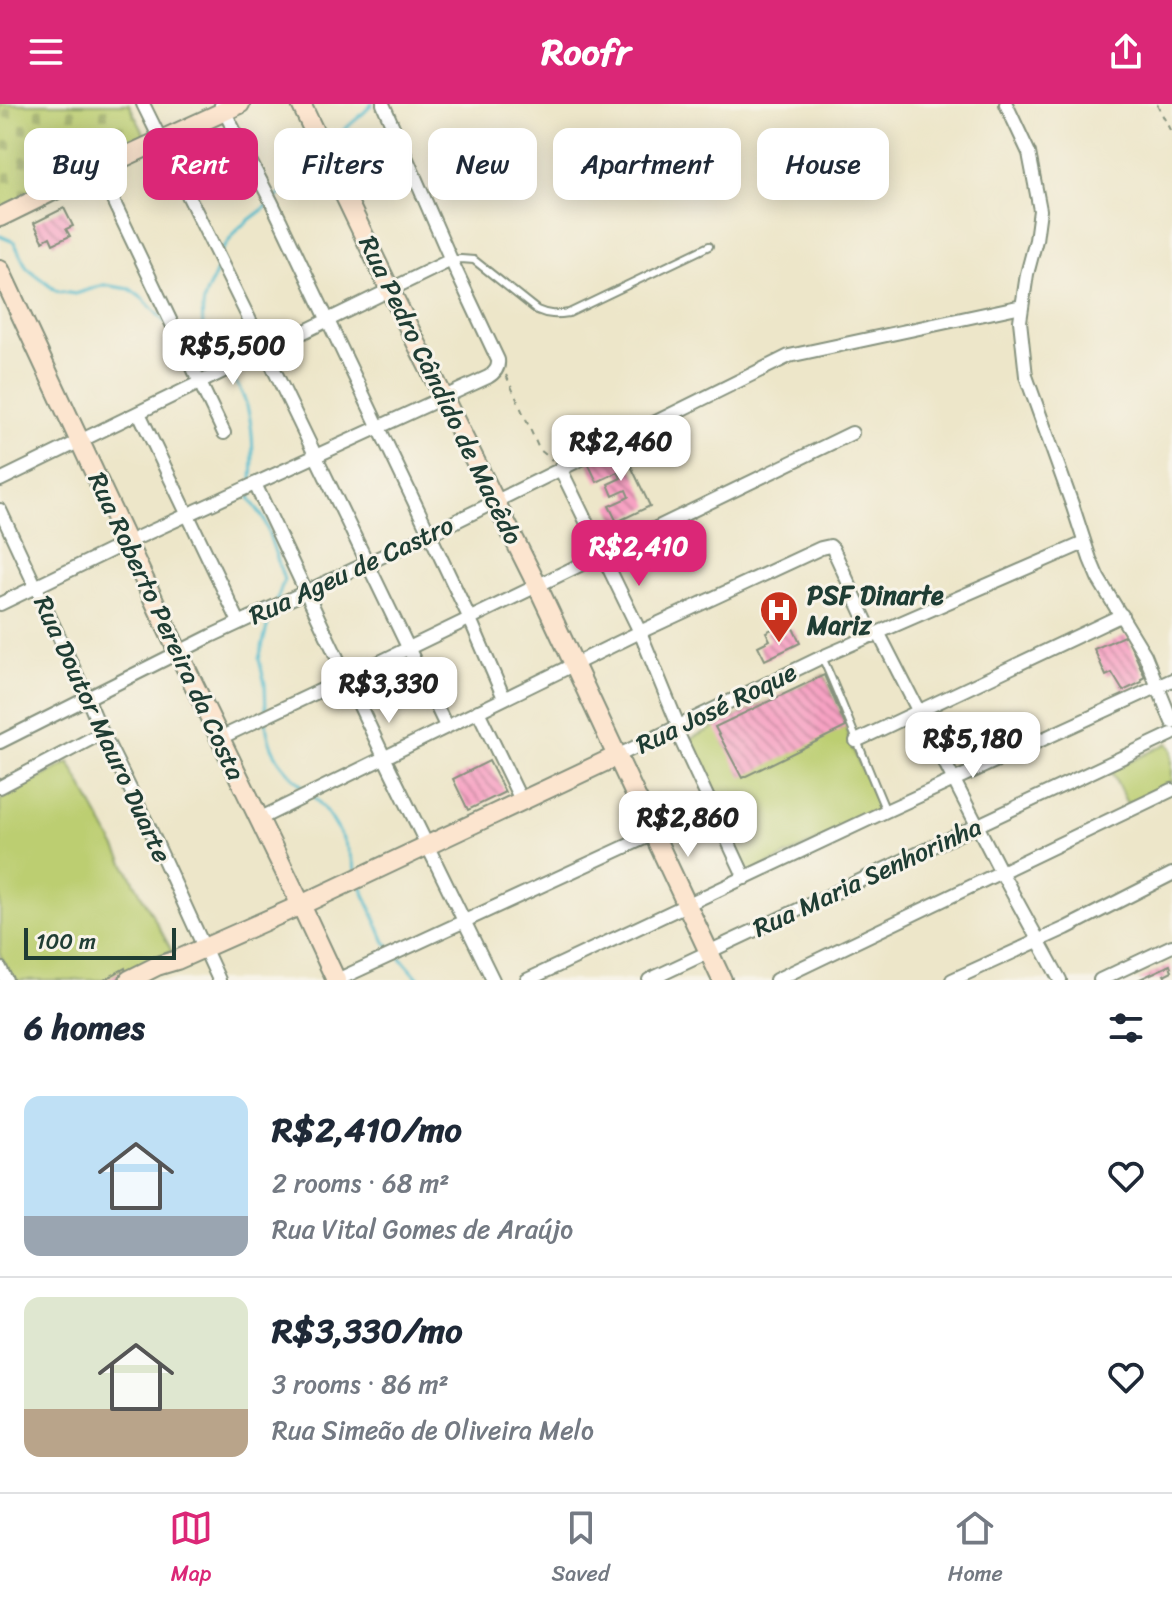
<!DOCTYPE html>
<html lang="en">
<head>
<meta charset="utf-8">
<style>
  body { margin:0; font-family:Sriracha,sans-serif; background:#f2f2f3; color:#1f2937; height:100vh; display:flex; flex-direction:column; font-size:30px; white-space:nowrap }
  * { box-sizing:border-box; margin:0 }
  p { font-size:26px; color:#747a83 }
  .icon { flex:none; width:44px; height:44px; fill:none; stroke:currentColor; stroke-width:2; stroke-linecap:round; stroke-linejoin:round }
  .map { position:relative; height:876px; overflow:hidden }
  .panel { display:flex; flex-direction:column; background:#fff; flex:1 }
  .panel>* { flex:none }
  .banner { position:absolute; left:24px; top:24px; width:1124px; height:72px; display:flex; gap:16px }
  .scale { position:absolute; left:24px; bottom:20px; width:152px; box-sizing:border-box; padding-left:8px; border:4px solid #1f3d34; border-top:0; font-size:22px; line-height:28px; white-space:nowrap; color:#1f3d34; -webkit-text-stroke:6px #f7f3e8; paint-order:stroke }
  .price { position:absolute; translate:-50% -68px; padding:0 18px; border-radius:16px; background:#fff; color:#222; font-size:26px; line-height:52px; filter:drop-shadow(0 2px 4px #0008) }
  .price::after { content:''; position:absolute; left:50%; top:48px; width:24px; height:18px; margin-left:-12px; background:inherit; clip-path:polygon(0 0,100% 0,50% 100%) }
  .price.on { background:#db2777; color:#fff }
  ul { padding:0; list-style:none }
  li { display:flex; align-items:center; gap:24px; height:200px; padding:0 24px }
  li+li { border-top:2px solid #e0e1e3 }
  li span { display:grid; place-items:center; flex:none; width:224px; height:160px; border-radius:16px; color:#555 }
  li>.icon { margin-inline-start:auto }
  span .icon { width:96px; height:96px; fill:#fffc; stroke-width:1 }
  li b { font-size:34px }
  h2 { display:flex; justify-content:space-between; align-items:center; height:96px; padding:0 24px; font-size:34px }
  .chip { padding:0 28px; border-radius:16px; background:#fff; box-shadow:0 4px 20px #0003; font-size:28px; line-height:72px }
  .chip.on { background:#db2777; color:#fff }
  header { display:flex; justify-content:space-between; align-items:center; height:104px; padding:0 24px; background:#db2777; color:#fff; font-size:36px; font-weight:700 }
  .tabs { display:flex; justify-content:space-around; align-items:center; height:112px; border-top:2px solid #e0e1e3; background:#fff; font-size:22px; color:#747a83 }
  .tabs a { display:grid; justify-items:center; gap:4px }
  .tabs .on { color:#db2777 }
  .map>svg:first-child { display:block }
  .cemetery { fill:url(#cemetery-stones); stroke:#6e8652; stroke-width:2 }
  .pitch { fill:#bcce71; stroke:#6e8652; stroke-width:2 }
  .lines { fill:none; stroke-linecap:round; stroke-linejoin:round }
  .stream { stroke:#51bbcd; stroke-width:3 }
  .building { fill:url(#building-back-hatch) }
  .lane-casing { stroke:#86927e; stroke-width:10 }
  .street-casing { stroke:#86927e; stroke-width:16 }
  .secondary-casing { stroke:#86927e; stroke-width:22 }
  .path { stroke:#86927e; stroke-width:2; stroke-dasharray:6 6; stroke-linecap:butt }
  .lane { stroke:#fff; stroke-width:6 }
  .street { stroke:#fff; stroke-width:12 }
  .secondary { stroke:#fce5cf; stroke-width:18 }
  .labels { text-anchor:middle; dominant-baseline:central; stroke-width:6; stroke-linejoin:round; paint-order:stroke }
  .street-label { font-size:26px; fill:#1f3d34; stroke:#f7f3e8 }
  .poi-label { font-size:26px; font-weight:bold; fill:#1f3d34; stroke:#f7f3e8; text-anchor:start }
</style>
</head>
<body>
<header><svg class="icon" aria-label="menu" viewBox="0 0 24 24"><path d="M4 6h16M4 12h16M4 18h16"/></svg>Roofr<svg class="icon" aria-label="share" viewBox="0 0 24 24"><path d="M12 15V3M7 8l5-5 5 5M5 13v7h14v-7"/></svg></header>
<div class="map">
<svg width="1172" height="876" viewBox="0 0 1172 876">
  <defs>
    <pattern id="cemetery-stones" width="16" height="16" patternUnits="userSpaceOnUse" patternTransform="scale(2)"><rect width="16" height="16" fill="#bcce71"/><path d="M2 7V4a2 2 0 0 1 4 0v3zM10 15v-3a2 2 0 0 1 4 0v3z" fill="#98a85e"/></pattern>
    <pattern id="building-back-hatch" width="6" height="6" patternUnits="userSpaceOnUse" patternTransform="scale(2)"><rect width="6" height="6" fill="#f7a2c3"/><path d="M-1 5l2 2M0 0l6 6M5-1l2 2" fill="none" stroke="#c7859f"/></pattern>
  </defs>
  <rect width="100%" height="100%" fill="#f7f3e8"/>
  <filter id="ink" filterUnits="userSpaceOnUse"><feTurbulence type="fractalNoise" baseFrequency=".0125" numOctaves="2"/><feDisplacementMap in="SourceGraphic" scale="16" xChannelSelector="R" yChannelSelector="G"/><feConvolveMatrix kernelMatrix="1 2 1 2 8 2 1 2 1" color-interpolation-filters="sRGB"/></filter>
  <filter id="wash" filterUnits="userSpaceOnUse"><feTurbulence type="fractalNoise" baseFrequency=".006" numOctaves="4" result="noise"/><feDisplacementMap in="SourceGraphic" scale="32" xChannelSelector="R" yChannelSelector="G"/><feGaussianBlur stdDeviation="1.8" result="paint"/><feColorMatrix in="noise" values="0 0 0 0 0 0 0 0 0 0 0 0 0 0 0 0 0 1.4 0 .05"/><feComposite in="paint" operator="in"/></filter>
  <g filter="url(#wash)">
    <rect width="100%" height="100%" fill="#ede6c9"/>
    <polygon class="cemetery" points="0,0 129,0 147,35 3,104 0,98"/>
    <g class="pitch">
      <polygon points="824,571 843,615 853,646 881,707 748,770 688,636"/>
      <polygon points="1168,639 1172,646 1172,677 1127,700 1111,667"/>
      <polygon points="69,658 172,847 117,876 14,876 0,851 0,696"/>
    </g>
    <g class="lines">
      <g class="stream">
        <path d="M329,41C341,25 359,16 372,0"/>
        <polyline points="275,95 319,53"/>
        <polyline points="0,132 14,138 27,164 56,187 75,190 104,181 130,185 143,195 165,218"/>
        <polyline points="221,147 240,123 270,100"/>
        <polyline points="186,236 221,264"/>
        <path d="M210,254C203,231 198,208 208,185C212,176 217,172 217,162"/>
        <path d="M227,269C255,294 254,342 252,378"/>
        <polyline points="251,385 250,395 264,415 284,476 277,496"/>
        <polyline points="266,609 265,580 259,555 267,523 273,507"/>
        <path d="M266,617C268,650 285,665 307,687"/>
        <path d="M313,692C334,714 347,739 356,768"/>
        <polyline points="360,779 385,838 394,846"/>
        <polyline points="399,852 420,876"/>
      </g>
    </g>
    <g id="blocks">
      <g class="building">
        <polygon points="64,104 73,122 66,125 70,132 53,140 50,133 43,137 34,119"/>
        <polygon points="622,343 650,402 617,418 609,402 629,393 626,386 613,392 608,380 621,374 618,368 597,378 588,359"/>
        <polygon points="780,521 784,529 793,524 800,539 765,556 758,542 770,536 766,528"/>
        <polygon points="1126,531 1145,573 1141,575 1142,578 1123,587 1112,569 1106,572 1094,545"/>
        <polygon points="824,571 846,623 742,674 715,623"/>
        <polygon points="489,657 505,688 468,706 453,675"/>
        <polygon points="1170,861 1172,867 1164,871 1167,876 1138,876"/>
        <polygon points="125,864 127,871 117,876 104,876"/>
      </g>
    </g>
  </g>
  <g filter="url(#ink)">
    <use href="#blocks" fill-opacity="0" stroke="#86927e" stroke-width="2"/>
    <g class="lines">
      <defs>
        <g id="lane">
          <path d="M451,156L461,155L474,156L537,206C548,211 556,211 569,209L709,142"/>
          <path d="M822,553C845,604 864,656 886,707"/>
        </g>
        <g id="street">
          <polyline points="143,0 265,247 446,622"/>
          <polyline points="1006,0 1029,49 1040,106 1036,136 1027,170 1020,217 1026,272 1073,403 1090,455 1098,474 1145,551 1172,618"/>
          <polyline points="221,1 272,99 470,515 504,594"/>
          <polyline points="98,65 224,329"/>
          <polyline points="139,309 239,518"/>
          <polyline points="560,364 640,528 678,621 679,632 745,774"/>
          <polyline points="0,376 451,156"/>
          <polyline points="255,380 384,653 493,876"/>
          <polyline points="0,406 87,593 99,622 149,723 219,876"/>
          <path d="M0,500L128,438L488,273C495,269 499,264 498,256L451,156L383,0"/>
          <polyline points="879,530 1001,768 1060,876"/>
          <polyline points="478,607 521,696"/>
          <polyline points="220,634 347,574 852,329"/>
          <polyline points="856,637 1122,511"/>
          <polyline points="0,638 211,532 430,430 789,252 1022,202"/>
          <polyline points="617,652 822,553 1084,439"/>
          <polyline points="0,683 102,629"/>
          <polyline points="259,715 640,528 821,444 830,442 833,445 873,532"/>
          <polyline points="0,864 6,876"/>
          <polyline points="337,876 653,730 712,705"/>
          <polyline points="527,876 886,707 1172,576"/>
          <polyline points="649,876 1172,630"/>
          <polyline points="776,876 1172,686"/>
          <polyline points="952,876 1066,824 1172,770"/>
          <polyline points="1100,876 1172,842"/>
        </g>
        <g id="secondary">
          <polyline points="301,0 390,186 537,481 722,876"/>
          <polyline points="0,113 98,65 240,0"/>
          <polyline points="0,166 178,548 301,801 336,876"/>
          <polyline points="129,876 157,862 177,856 301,801 617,652"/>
        </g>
      </defs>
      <use href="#lane" class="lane-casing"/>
      <use href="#street" class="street-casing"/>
      <use href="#secondary" class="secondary-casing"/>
      <g class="path">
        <polyline points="1157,0 1172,30"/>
        <polyline points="506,271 539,345 552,356"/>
      </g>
      <use href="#lane" class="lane"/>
      <use href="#street" class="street"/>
      <use href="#secondary" class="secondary"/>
    </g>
  </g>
  <defs>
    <symbol id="hospital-pin" viewBox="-11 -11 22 30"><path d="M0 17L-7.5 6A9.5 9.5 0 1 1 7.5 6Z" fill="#c8321e" stroke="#f7f3e8"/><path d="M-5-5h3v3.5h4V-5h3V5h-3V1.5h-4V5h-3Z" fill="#fff"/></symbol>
  </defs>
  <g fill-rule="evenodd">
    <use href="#hospital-pin" x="757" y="484" width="44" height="60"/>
  </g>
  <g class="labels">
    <g class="street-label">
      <text transform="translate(441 286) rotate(64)">Rua Pedro Cândido de Macêdo</text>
      <text transform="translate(351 466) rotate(-25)">Rua Ageu de Castro</text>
      <text transform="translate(167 522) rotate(65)">Rua Roberto Pereira da Costa</text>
      <text transform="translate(716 604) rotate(-26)">Rua José Roque</text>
      <text transform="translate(103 625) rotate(65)">Rua Doutor Mauro Duarte</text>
      <text transform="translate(867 773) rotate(-25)">Rua Maria Senhorinha</text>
    </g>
    <g class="poi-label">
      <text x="807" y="491">PSF Dinarte<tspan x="807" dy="30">Mariz</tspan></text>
    </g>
  </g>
</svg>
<div class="scale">100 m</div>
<b class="price" style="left:233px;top:283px">R$5,500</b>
<b class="price" style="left:621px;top:379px">R$2,460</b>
<b class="price on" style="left:639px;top:484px">R$2,410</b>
<b class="price" style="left:389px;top:621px">R$3,330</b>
<b class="price" style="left:973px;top:676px">R$5,180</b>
<b class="price" style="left:688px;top:755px">R$2,860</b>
<div class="banner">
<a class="chip">Buy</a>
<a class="chip on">Rent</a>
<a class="chip">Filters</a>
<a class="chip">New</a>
<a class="chip">Apartment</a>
<a class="chip">House</a>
</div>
</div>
<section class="panel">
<h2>6 homes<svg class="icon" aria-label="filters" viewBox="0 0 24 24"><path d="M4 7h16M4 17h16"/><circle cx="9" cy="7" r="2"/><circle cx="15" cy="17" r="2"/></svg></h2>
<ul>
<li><span style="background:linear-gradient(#bfe0f5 75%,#9aa5b1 0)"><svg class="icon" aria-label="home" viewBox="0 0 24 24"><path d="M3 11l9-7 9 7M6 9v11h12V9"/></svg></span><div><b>R$2,410/mo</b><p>2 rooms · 68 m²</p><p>Rua Vital Gomes de Araújo</p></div><svg class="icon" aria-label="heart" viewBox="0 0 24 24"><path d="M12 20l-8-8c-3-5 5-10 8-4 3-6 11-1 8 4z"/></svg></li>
<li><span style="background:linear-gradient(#dfe7d0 70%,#b9a48a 0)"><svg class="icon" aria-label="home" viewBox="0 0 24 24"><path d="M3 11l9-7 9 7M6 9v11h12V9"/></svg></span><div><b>R$3,330/mo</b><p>3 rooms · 86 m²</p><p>Rua Simeão de Oliveira Melo</p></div><svg class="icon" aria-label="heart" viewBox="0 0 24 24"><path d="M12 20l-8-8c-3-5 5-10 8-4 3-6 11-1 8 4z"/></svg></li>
</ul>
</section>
<nav class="tabs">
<a class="on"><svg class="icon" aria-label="map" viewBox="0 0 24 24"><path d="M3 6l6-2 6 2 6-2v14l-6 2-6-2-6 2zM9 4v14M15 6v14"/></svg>Map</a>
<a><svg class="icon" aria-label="saved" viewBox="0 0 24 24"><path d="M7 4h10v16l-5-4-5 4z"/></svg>Saved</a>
<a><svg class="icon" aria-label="home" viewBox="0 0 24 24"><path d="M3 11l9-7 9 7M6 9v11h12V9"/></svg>Home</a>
</nav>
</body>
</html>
